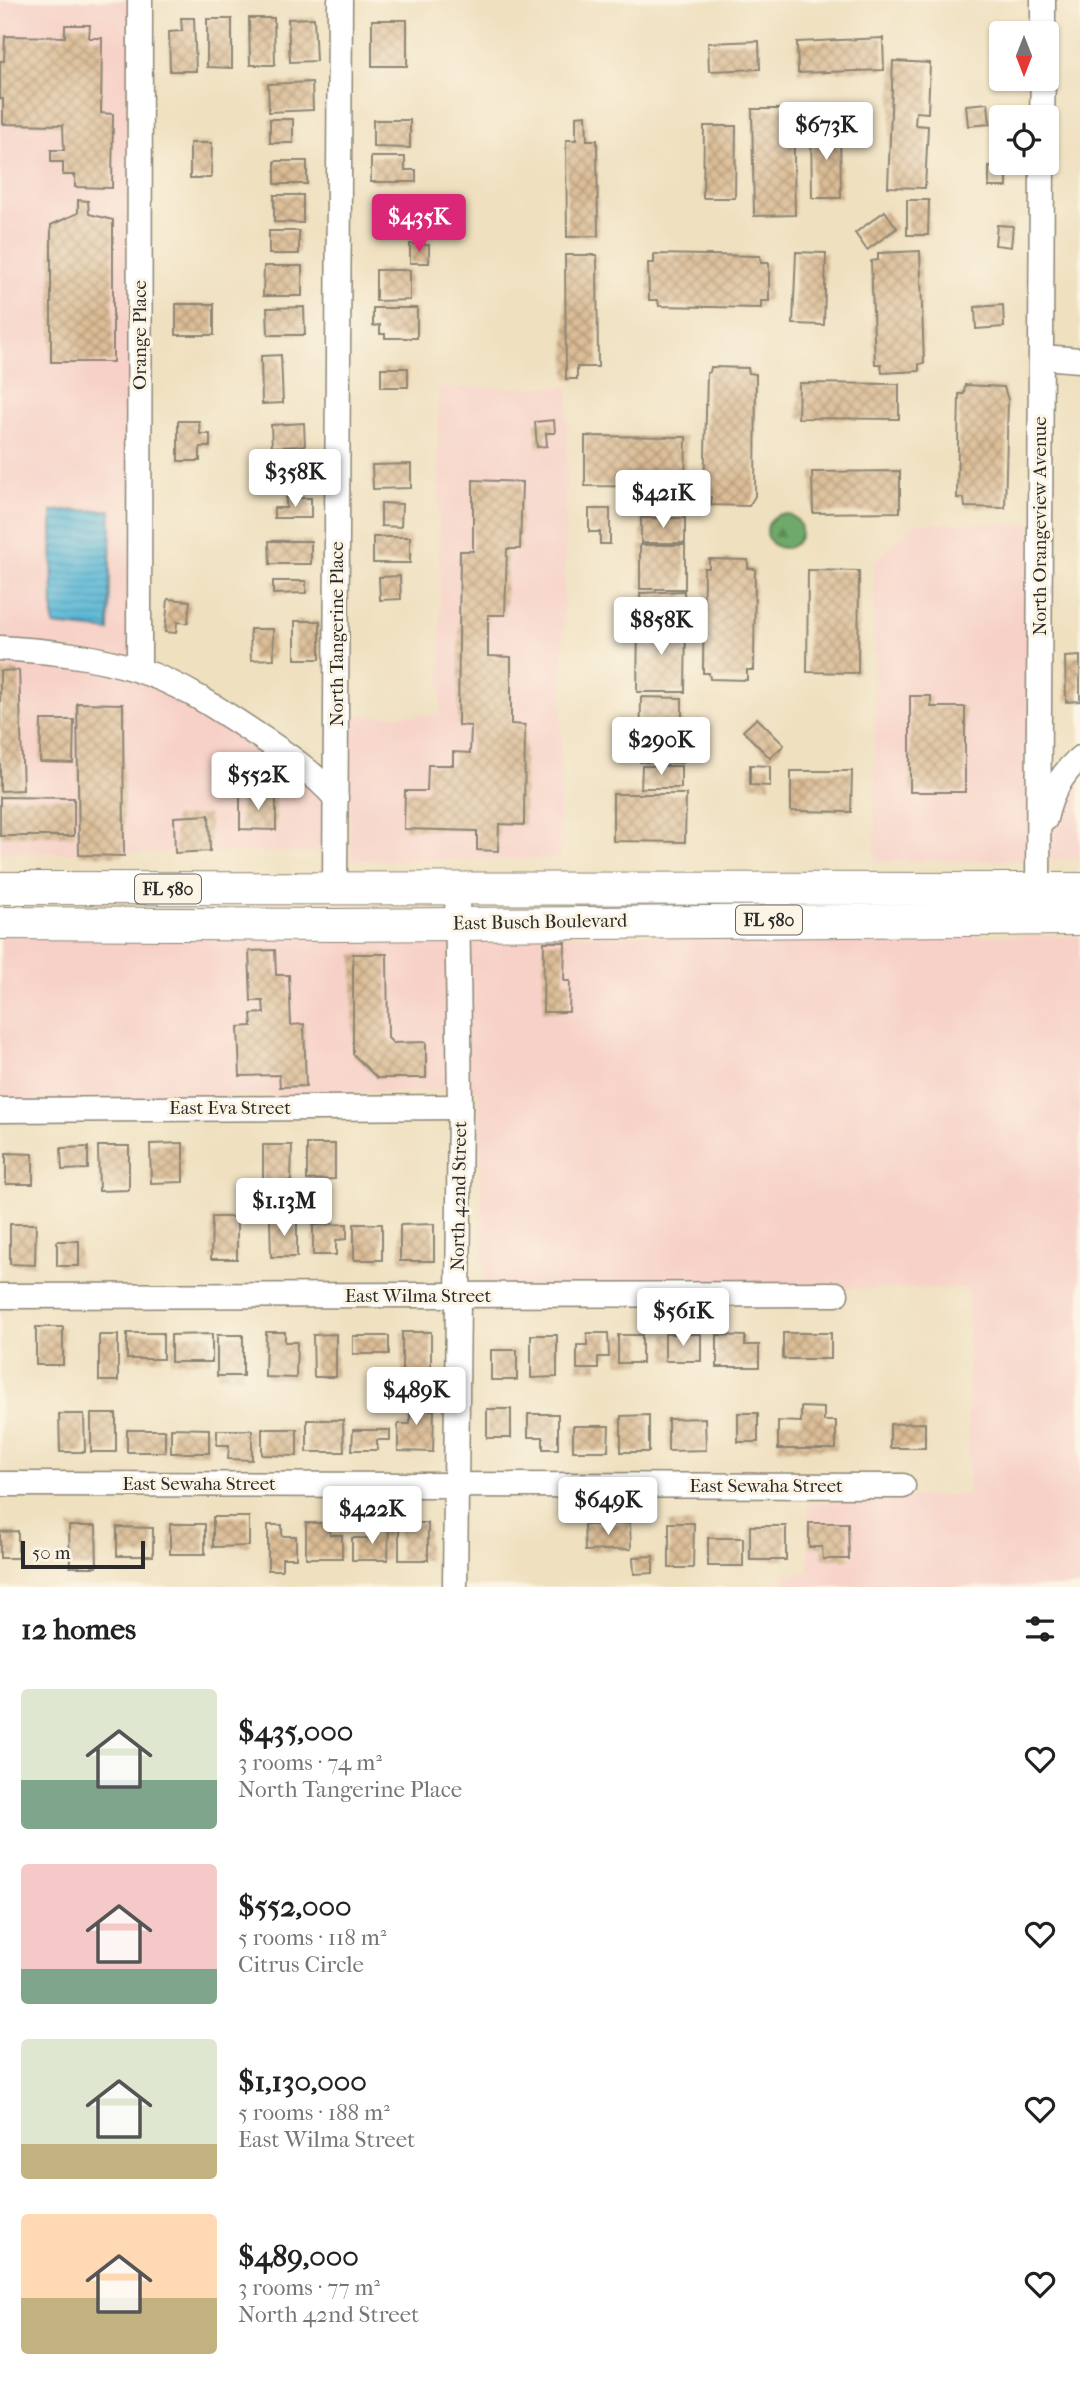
<!DOCTYPE html>
<html lang="en">
<head>
<meta charset="utf-8">
<style>
  body { margin:0; font-family:"IM FELL French Canon",serif; background:#f6f6f6; color:#222; height:100vh; display:flex; flex-direction:column; font-size:26px; white-space:nowrap }
  * { box-sizing:border-box; margin:0 }
  p { font-size:23px; color:#767676 }
  .icon { flex:none; width:38px; height:38px; fill:none; stroke:currentColor; stroke-width:2; stroke-linecap:round; stroke-linejoin:round }
  .map { position:relative; height:1587px; overflow:hidden }
  .sheet { display:flex; flex-direction:column; background:#fff; flex:1 }
  .sheet>* { flex:none }
  .needle { width:46px; rotate:180deg }
  .buttons { position:absolute; left:989px; top:21px; display:grid; gap:14px }
  .buttons a { display:grid; place-items:center; width:70px; height:70px; border-radius:7px; background:#fff; box-shadow:0 2px 5px #0004; font-size:35px }
  .scale { position:absolute; left:21px; bottom:18px; width:124px; box-sizing:border-box; padding-left:7px; border:4px solid #2b2b2b; border-top:0; font-size:19px; line-height:24px; white-space:nowrap; color:#2b2b2b; -webkit-text-stroke:5px #fcf5e5; paint-order:stroke }
  .price { position:absolute; translate:-50% -60px; padding:0 16px; border-radius:7px; background:#fff; color:#222; font-size:23px; line-height:46px; filter:drop-shadow(0 2px 4px #0008) }
  .price::after { content:''; position:absolute; left:50%; top:42px; width:21px; height:16px; margin-left:-10px; background:inherit; clip-path:polygon(0 0,100% 0,50% 100%) }
  .price.active { background:#db2777; color:#fff }
  ul { padding:0; list-style:none }
  li { display:flex; align-items:center; gap:21px; height:175px; padding:0 21px }
  li span { display:grid; place-items:center; flex:none; width:196px; height:140px; border-radius:7px; color:#555 }
  li>.icon { margin-inline-start:auto }
  span .icon { width:84px; height:84px; fill:#fffc; stroke-width:1 }
  li b { font-size:30px }
  h2 { display:flex; justify-content:space-between; align-items:center; height:84px; padding:0 21px; font-size:30px }
  .map>svg:first-child { display:block }
  .built { fill:#f7d1c8 }
  .forest { fill:url(#forest-firs); stroke:#4d6a4a; stroke-width:2 }
  .water { fill:url(#water-rules); stroke:#427181; stroke-width:2 }
  .building { fill:url(#building-cross-hatch) }
  .lines { fill:none; stroke-linecap:round; stroke-linejoin:round }
  .minor-casing { stroke:#8d8675; stroke-width:27 }
  .major-casing { stroke:#8d8675; stroke-width:34 }
  .minor { stroke:#fff; stroke-width:24 }
  .major { stroke:#fff; stroke-width:32 }
  .labels { text-anchor:middle; dominant-baseline:central; stroke-width:6; stroke-linejoin:round; paint-order:stroke }
  .shield { fill:#fcf5e5; stroke:#6a6863; stroke-width:2 }
  .shield-label { font-size:18px; font-weight:bold; fill:#2b2b2b }
  .street-label { font-size:19px; fill:#2b2b2b; stroke:#fcf5e5 }
</style>
</head>
<body>
<div class="map">
<svg width="1080" height="1587" viewBox="0 0 1080 1587">
  <defs>
    <pattern id="forest-firs" width="22" height="20" patternUnits="userSpaceOnUse" patternTransform="scale(1.75)"><rect width="22" height="20" fill="#6faa6a"/><path d="M5 1l3.5 6h-7zM16 11l3.5 6h-7z" fill="#5b8b57"/></pattern>
    <pattern id="water-rules" width="6" height="5" patternUnits="userSpaceOnUse" patternTransform="scale(1.75)"><rect width="6" height="5" fill="#59b7d7"/><path d="M0 2.5h6" fill="none" stroke="#4a95af"/></pattern>
    <pattern id="building-cross-hatch" width="8" height="8" patternUnits="userSpaceOnUse" patternTransform="scale(1.75)"><rect width="8" height="8" fill="#dcbd96"/><path d="M0 0l8 8M0 8l8-8" fill="none" stroke="#b39a7b"/></pattern>
  </defs>
  <rect width="100%" height="100%" fill="#fcf5e5"/>
  <filter id="ink" filterUnits="userSpaceOnUse"><feTurbulence type="fractalNoise" baseFrequency=".0143" numOctaves="2"/><feDisplacementMap in="SourceGraphic" scale="14" xChannelSelector="R" yChannelSelector="G"/><feConvolveMatrix kernelMatrix="1 2 1 2 8 2 1 2 1" color-interpolation-filters="sRGB"/></filter>
  <filter id="wash" filterUnits="userSpaceOnUse"><feTurbulence type="fractalNoise" baseFrequency=".00686" numOctaves="4" result="noise"/><feDisplacementMap in="SourceGraphic" scale="28" xChannelSelector="R" yChannelSelector="G"/><feGaussianBlur stdDeviation="1.57" result="paint"/><feColorMatrix in="noise" values="0 0 0 0 0 0 0 0 0 0 0 0 0 0 0 0 0 1.4 0 .05"/><feComposite in="paint" operator="in"/></filter>
  <g filter="url(#wash)">
    <rect width="100%" height="100%" fill="#efe0bf"/>
    <g class="built">
      <polygon points="0,0 131,0 131,658 0,639"/>
      <polygon points="568,387 559,859 351,860 346,716 441,715 438,388"/>
      <polygon points="916,523 1032,524 1028,860 875,861 874,562"/>
      <polygon points="0,658 32,659 131,678 177,697 285,764 328,802 328,852 0,853"/>
      <polygon points="1080,770 1080,859 1046,860 1057,805"/>
      <polygon points="0,932 450,934 451,1090 143,1099 0,1100"/>
      <polygon points="467,934 1080,936 1080,1587 783,1587 783,1575 809,1572 808,1503 968,1494 968,1288 845,1289 844,1284 484,1286 479,1090 468,1090"/>
    </g>
    <circle class="forest" cx="784" cy="531" r="17"/>
    <polygon class="water" points="111,510 109,631 53,625 52,511"/>
    <g id="blocks">
      <g class="building">
        <polygon points="181,18 194,18 196,71 170,71 169,32 182,31"/>
        <polygon points="249,18 274,18 275,65 250,65"/>
        <polygon points="314,18 316,61 290,62 288,19"/>
        <polygon points="207,19 232,19 232,68 207,67"/>
        <rect x="372" y="20" width="35" height="46"/>
        <polygon points="65,25 90,25 89,38 102,38 101,113 113,114 112,188 75,187 75,175 63,175 63,162 51,162 51,150 64,150 63,125 3,124 3,99 0,99 0,61 4,61 5,36 65,37"/>
        <polygon points="883,38 884,70 798,73 797,42"/>
        <polygon points="759,41 760,69 709,71 708,43"/>
        <polygon points="893,61 930,63 928,113 916,112 915,125 928,126 925,188 888,187"/>
        <polygon points="312,82 313,110 269,112 268,84"/>
        <polygon points="988,103 990,124 968,126 966,105"/>
        <polygon points="752,109 793,109 795,215 754,216"/>
        <polygon points="586,115 587,140 597,140 598,236 567,237 566,140 576,140 576,116"/>
        <rect x="270" y="119" width="23" height="24"/>
        <polygon points="373,120 410,120 410,148 373,147"/>
        <polygon points="704,126 736,126 735,198 703,198"/>
        <polygon points="811,126 840,126 841,198 812,198"/>
        <polygon points="190,143 212,143 211,178 190,178"/>
        <polygon points="371,157 405,157 405,170 416,170 416,182 371,182"/>
        <rect x="275" y="161" width="32" height="23"/>
        <rect x="989" y="167" width="18" height="20"/>
        <polygon points="274,195 303,195 303,223 274,222"/>
        <polygon points="78,200 88,201 89,214 113,220 113,362 51,362 51,225 78,213"/>
        <polygon points="907,200 929,200 928,235 907,235"/>
        <polygon points="885,211 897,228 867,250 855,233"/>
        <polygon points="384,214 411,215 410,239 383,238"/>
        <polygon points="997,225 1013,226 1011,247 995,245"/>
        <rect x="269" y="231" width="30" height="23"/>
        <polygon points="410,244 429,245 429,263 410,263"/>
        <polygon points="920,251 924,363 919,364 919,371 882,373 881,364 875,364 871,261 878,260 878,253"/>
        <polygon points="796,252 826,253 824,325 793,324"/>
        <polygon points="654,254 760,256 761,263 769,263 769,301 761,301 761,308 659,306 658,300 649,300 648,263 654,263"/>
        <polygon points="565,255 597,255 598,367 577,367 577,379 566,379"/>
        <polygon points="264,266 302,266 302,296 263,296"/>
        <polygon points="376,270 410,270 410,300 376,301"/>
        <rect x="176" y="304" width="38" height="31"/>
        <polygon points="1003,305 1004,327 976,329 975,307"/>
        <polygon points="304,307 305,335 268,335 267,308"/>
        <polygon points="373,308 417,308 417,338 385,338 385,334 380,334 380,325 373,326"/>
        <polygon points="281,355 283,403 262,404 261,356"/>
        <polygon points="711,367 748,368 749,373 756,374 755,496 749,506 711,505 711,497 704,496 707,373 710,372"/>
        <rect x="381" y="368" width="27" height="19"/>
        <polygon points="799,383 899,384 899,419 798,418"/>
        <polygon points="965,385 1004,387 1008,400 1005,508 965,507 964,498 957,498 959,394 964,394"/>
        <polygon points="554,420 555,433 546,433 547,446 537,447 535,422"/>
        <polygon points="178,421 199,421 200,434 210,434 210,447 200,447 200,461 178,461"/>
        <polygon points="304,423 305,446 272,447 271,425"/>
        <polygon points="585,436 686,437 685,487 585,486"/>
        <rect x="275" y="462" width="33" height="27"/>
        <polygon points="411,464 411,488 373,489 372,465"/>
        <polygon points="900,471 900,512 813,513 812,472"/>
        <polygon points="473,480 522,482 520,549 507,549 505,615 488,615 488,656 511,657 511,724 525,725 524,825 499,824 498,851 477,850 477,831 404,829 405,791 427,791 428,765 453,765 453,752 470,753 471,726 458,725 460,551 473,551"/>
        <polygon points="286,498 311,498 311,518 274,518 274,508 286,508"/>
        <polygon points="381,503 402,504 401,527 381,526"/>
        <polygon points="589,509 610,509 610,544 600,544 600,532 589,532"/>
        <rect x="641" y="518" width="44" height="25"/>
        <rect x="373" y="537" width="37" height="26"/>
        <polygon points="269,541 311,541 311,564 270,564"/>
        <rect x="640" y="545" width="45" height="44"/>
        <polygon points="709,559 748,560 748,568 755,569 754,670 747,670 747,680 710,679 709,673 703,673 704,568 709,568"/>
        <polygon points="808,570 859,571 858,673 807,672"/>
        <polygon points="400,576 401,599 380,600 379,577"/>
        <polygon points="273,581 306,581 306,593 273,594"/>
        <polygon points="684,591 685,615 641,617 640,593"/>
        <polygon points="168,599 190,601 188,623 177,622 176,633 165,632"/>
        <rect x="295" y="621" width="25" height="38"/>
        <polygon points="638,621 686,622 685,692 637,692"/>
        <polygon points="250,629 273,629 274,659 251,660"/>
        <polygon points="1080,656 1080,701 1066,702 1065,657"/>
        <polygon points="19,670 23,790 0,791 0,671"/>
        <polygon points="910,696 931,696 931,707 965,707 965,792 910,792"/>
        <polygon points="641,697 682,698 682,763 640,762"/>
        <polygon points="77,703 123,704 124,856 79,855"/>
        <polygon points="757,718 784,745 770,758 743,731"/>
        <polygon points="41,720 74,720 73,763 40,762"/>
        <polygon points="750,765 770,766 770,786 750,785"/>
        <polygon points="642,766 681,766 681,788 641,788"/>
        <polygon points="791,771 852,771 851,812 791,811"/>
        <polygon points="613,794 686,794 685,842 613,841"/>
        <polygon points="240,795 276,795 276,830 240,829"/>
        <polygon points="0,797 74,798 74,836 0,836"/>
        <polygon points="209,815 210,851 175,853 174,817"/>
        <polygon points="544,942 565,942 564,981 570,981 569,1012 543,1012"/>
        <polygon points="275,950 276,975 289,975 291,1025 304,1024 306,1086 280,1087 279,1075 240,1076 238,1027 252,1026 251,1014 264,1013 263,1001 251,1001 249,951"/>
        <polygon points="353,954 387,954 388,1038 393,1043 426,1042 426,1078 377,1078 353,1054"/>
        <polygon points="183,1143 183,1182 151,1183 150,1144"/>
        <polygon points="307,1144 335,1144 335,1179 307,1180"/>
        <polygon points="263,1145 292,1145 291,1181 263,1181"/>
        <polygon points="98,1146 129,1146 129,1190 99,1191"/>
        <polygon points="88,1147 88,1169 62,1170 61,1148"/>
        <polygon points="6,1153 33,1154 33,1184 6,1184"/>
        <polygon points="212,1217 237,1217 237,1259 211,1259"/>
        <polygon points="297,1218 297,1257 271,1257 270,1219"/>
        <polygon points="10,1224 36,1224 35,1265 10,1264"/>
        <polygon points="347,1224 347,1239 336,1240 336,1255 313,1255 313,1225"/>
        <rect x="354" y="1224" width="28" height="36"/>
        <polygon points="434,1224 434,1261 400,1261 400,1225"/>
        <rect x="57" y="1241" width="22" height="25"/>
        <rect x="36" y="1327" width="27" height="38"/>
        <polygon points="266,1332 285,1332 285,1342 297,1342 296,1378 265,1377"/>
        <rect x="402" y="1332" width="29" height="44"/>
        <rect x="127" y="1333" width="36" height="26"/>
        <polygon points="587,1333 608,1333 609,1357 598,1357 598,1369 577,1369 577,1345 587,1345"/>
        <rect x="783" y="1333" width="48" height="26"/>
        <polygon points="212,1334 212,1362 171,1362 171,1335"/>
        <polygon points="336,1334 336,1377 314,1377 313,1335"/>
        <rect x="665" y="1334" width="36" height="27"/>
        <rect x="99" y="1335" width="19" height="46"/>
        <rect x="217" y="1335" width="26" height="41"/>
        <polygon points="531,1335 557,1335 557,1377 531,1378"/>
        <rect x="618" y="1335" width="24" height="28"/>
        <polygon points="717,1335 745,1336 745,1345 759,1345 759,1367 717,1367"/>
        <rect x="353" y="1336" width="36" height="18"/>
        <rect x="491" y="1350" width="26" height="30"/>
        <polygon points="398,1396 422,1397 422,1410 434,1410 433,1452 398,1451 398,1424 410,1424 410,1410 398,1410"/>
        <polygon points="801,1407 824,1408 824,1421 836,1421 836,1449 778,1449 778,1421 801,1422"/>
        <rect x="487" y="1409" width="24" height="29"/>
        <rect x="738" y="1413" width="20" height="29"/>
        <polygon points="59,1414 84,1414 85,1452 60,1452"/>
        <rect x="91" y="1414" width="25" height="38"/>
        <polygon points="528,1414 558,1414 558,1449 543,1449 543,1437 528,1437"/>
        <polygon points="649,1415 649,1452 621,1452 621,1416"/>
        <polygon points="705,1418 706,1450 668,1451 668,1419"/>
        <polygon points="307,1420 343,1420 344,1452 307,1452"/>
        <polygon points="925,1423 925,1448 890,1448 890,1424"/>
        <polygon points="573,1426 609,1426 608,1451 573,1451"/>
        <polygon points="171,1428 209,1429 209,1453 171,1453"/>
        <polygon points="262,1429 297,1429 297,1456 262,1455"/>
        <rect x="127" y="1430" width="38" height="22"/>
        <polygon points="217,1430 252,1430 252,1460 228,1459 229,1445 217,1445"/>
        <polygon points="353,1430 390,1430 390,1440 377,1440 377,1450 352,1450"/>
        <polygon points="213,1517 249,1517 249,1546 213,1547"/>
        <polygon points="306,1523 330,1523 330,1535 342,1535 342,1558 306,1558"/>
        <rect x="399" y="1523" width="29" height="37"/>
        <polygon points="630,1523 631,1549 585,1551 584,1525"/>
        <polygon points="669,1523 694,1523 693,1568 669,1568"/>
        <polygon points="809,1523 848,1523 849,1559 823,1559 822,1547 809,1547"/>
        <rect x="170" y="1524" width="35" height="30"/>
        <polygon points="268,1525 282,1525 282,1536 296,1536 296,1558 282,1558 282,1570 268,1570"/>
        <polygon points="69,1526 96,1526 97,1567 70,1567"/>
        <rect x="750" y="1526" width="36" height="34"/>
        <polygon points="117,1527 153,1528 153,1556 117,1556"/>
        <polygon points="376,1527 389,1527 388,1560 352,1560 352,1538 376,1538"/>
        <polygon points="18,1531 18,1558 0,1558 0,1532"/>
        <rect x="708" y="1538" width="35" height="28"/>
        <polygon points="653,1556 653,1573 634,1574 633,1557"/>
      </g>
    </g>
  </g>
  <g filter="url(#ink)">
    <use href="#blocks" fill-opacity="0" stroke="#8d8675" stroke-width="2"/>
    <g class="lines">
      <defs>
        <g id="minor">
          <polyline points="1043,33 1043,0"/>
          <polyline points="1042,117 1043,79"/>
          <polyline points="1042,357 1080,360"/>
          <path d="M0,648C47,651 93,655 138,670C180,683 220,710 256,734C285,753 313,772 336,798"/>
          <polyline points="139,670 140,0"/>
          <path d="M1045,819C1050,795 1061,774 1080,758"/>
          <polyline points="335,889 340,0"/>
          <polyline points="1038,889 1042,163"/>
          <polyline points="0,1110 460,1107"/>
          <polyline points="0,1296 836,1294"/>
          <polyline points="0,1484 903,1486"/>
          <polyline points="455,1587 460,1107 457,889"/>
        </g>
        <g id="major">
          <polyline points="0,888 1080,889"/>
          <polyline points="0,923 335,925 1080,919"/>
        </g>
      </defs>
      <use href="#minor" class="minor-casing"/>
      <use href="#major" class="major-casing"/>
      <use href="#minor" class="minor"/>
      <use href="#major" class="major"/>
    </g>
  </g>
  <g class="labels">
    <g class="shield">
      <rect x="135" y="874.5" width="66" height="29" rx="5"/>
      <rect x="736" y="905.5" width="66" height="29" rx="5"/>
    </g>
    <g class="shield-label">
      <text x="168" y="889">FL 580</text>
      <text x="769" y="920">FL 580</text>
    </g>
    <g class="street-label">
      <text transform="translate(140 335) rotate(-90)">Orange Place</text>
      <text transform="translate(1040 526) rotate(-90)">North Orangeview Avenue</text>
      <text transform="translate(337 634) rotate(-90)">North Tangerine Place</text>
      <text transform="translate(540 922) rotate(-1)">East Busch Boulevard</text>
      <text x="230" y="1108">East Eva Street</text>
      <text transform="translate(459 1196) rotate(-89)">North 42nd Street</text>
      <text x="418" y="1296">East Wilma Street</text>
      <text x="199" y="1484">East Sewaha Street</text>
      <text x="766" y="1486">East Sewaha Street</text>
    </g>
  </g>
</svg>
<div class="buttons">
<a><svg class="needle" viewBox="-14 -14 28 28"><path d="M0-13l5 13h-10z" fill="#e53935"/><path d="M0 13l5-13h-10z" fill="#767676"/></svg></a>
<a><svg class="icon" aria-label="locate" viewBox="0 0 24 24"><circle cx="12" cy="12" r="6"/><path d="M12 2v4M12 18v4M2 12h4M18 12h4"/></svg></a>
</div>
<div class="scale">50 m</div>
<b class="price" style="left:826px;top:162px">$673K</b>
<b class="price active" style="left:419px;top:254px">$435K</b>
<b class="price" style="left:295px;top:509px">$358K</b>
<b class="price" style="left:663px;top:530px">$421K</b>
<b class="price" style="left:661px;top:657px">$858K</b>
<b class="price" style="left:661px;top:777px">$290K</b>
<b class="price" style="left:258px;top:812px">$552K</b>
<b class="price" style="left:284px;top:1238px">$1.13M</b>
<b class="price" style="left:683px;top:1348px">$561K</b>
<b class="price" style="left:416px;top:1427px">$489K</b>
<b class="price" style="left:608px;top:1537px">$649K</b>
<b class="price" style="left:372px;top:1546px">$422K</b>
</div>
<section class="sheet">
<h2>12 homes<svg class="icon" aria-label="filters" viewBox="0 0 24 24"><path d="M4 7h16M4 17h16"/><circle cx="9" cy="7" r="2"/><circle cx="15" cy="17" r="2"/></svg></h2>
<ul>
<li><span style="background:linear-gradient(#dfe7d0 65%,#7fa58c 0)"><svg class="icon" aria-label="home" viewBox="0 0 24 24"><path d="M3 11l9-7 9 7M6 9v11h12V9"/></svg></span><div><b>$435,000</b><p>3 rooms · 74 m²</p><p>North Tangerine Place</p></div><svg class="icon" aria-label="heart" viewBox="0 0 24 24"><path d="M12 20l-8-8c-3-5 5-10 8-4 3-6 11-1 8 4z"/></svg></li>
<li><span style="background:linear-gradient(#f6c9c9 75%,#7fa58c 0)"><svg class="icon" aria-label="home" viewBox="0 0 24 24"><path d="M3 11l9-7 9 7M6 9v11h12V9"/></svg></span><div><b>$552,000</b><p>5 rooms · 118 m²</p><p>Citrus Circle</p></div><svg class="icon" aria-label="heart" viewBox="0 0 24 24"><path d="M12 20l-8-8c-3-5 5-10 8-4 3-6 11-1 8 4z"/></svg></li>
<li><span style="background:linear-gradient(#dfe7d0 75%,#c2b280 0)"><svg class="icon" aria-label="home" viewBox="0 0 24 24"><path d="M3 11l9-7 9 7M6 9v11h12V9"/></svg></span><div><b>$1,130,000</b><p>5 rooms · 188 m²</p><p>East Wilma Street</p></div><svg class="icon" aria-label="heart" viewBox="0 0 24 24"><path d="M12 20l-8-8c-3-5 5-10 8-4 3-6 11-1 8 4z"/></svg></li>
<li><span style="background:linear-gradient(#ffd9b3 60%,#c2b280 0)"><svg class="icon" aria-label="home" viewBox="0 0 24 24"><path d="M3 11l9-7 9 7M6 9v11h12V9"/></svg></span><div><b>$489,000</b><p>3 rooms · 77 m²</p><p>North 42nd Street</p></div><svg class="icon" aria-label="heart" viewBox="0 0 24 24"><path d="M12 20l-8-8c-3-5 5-10 8-4 3-6 11-1 8 4z"/></svg></li>
</ul>
</section>
</body>
</html>
